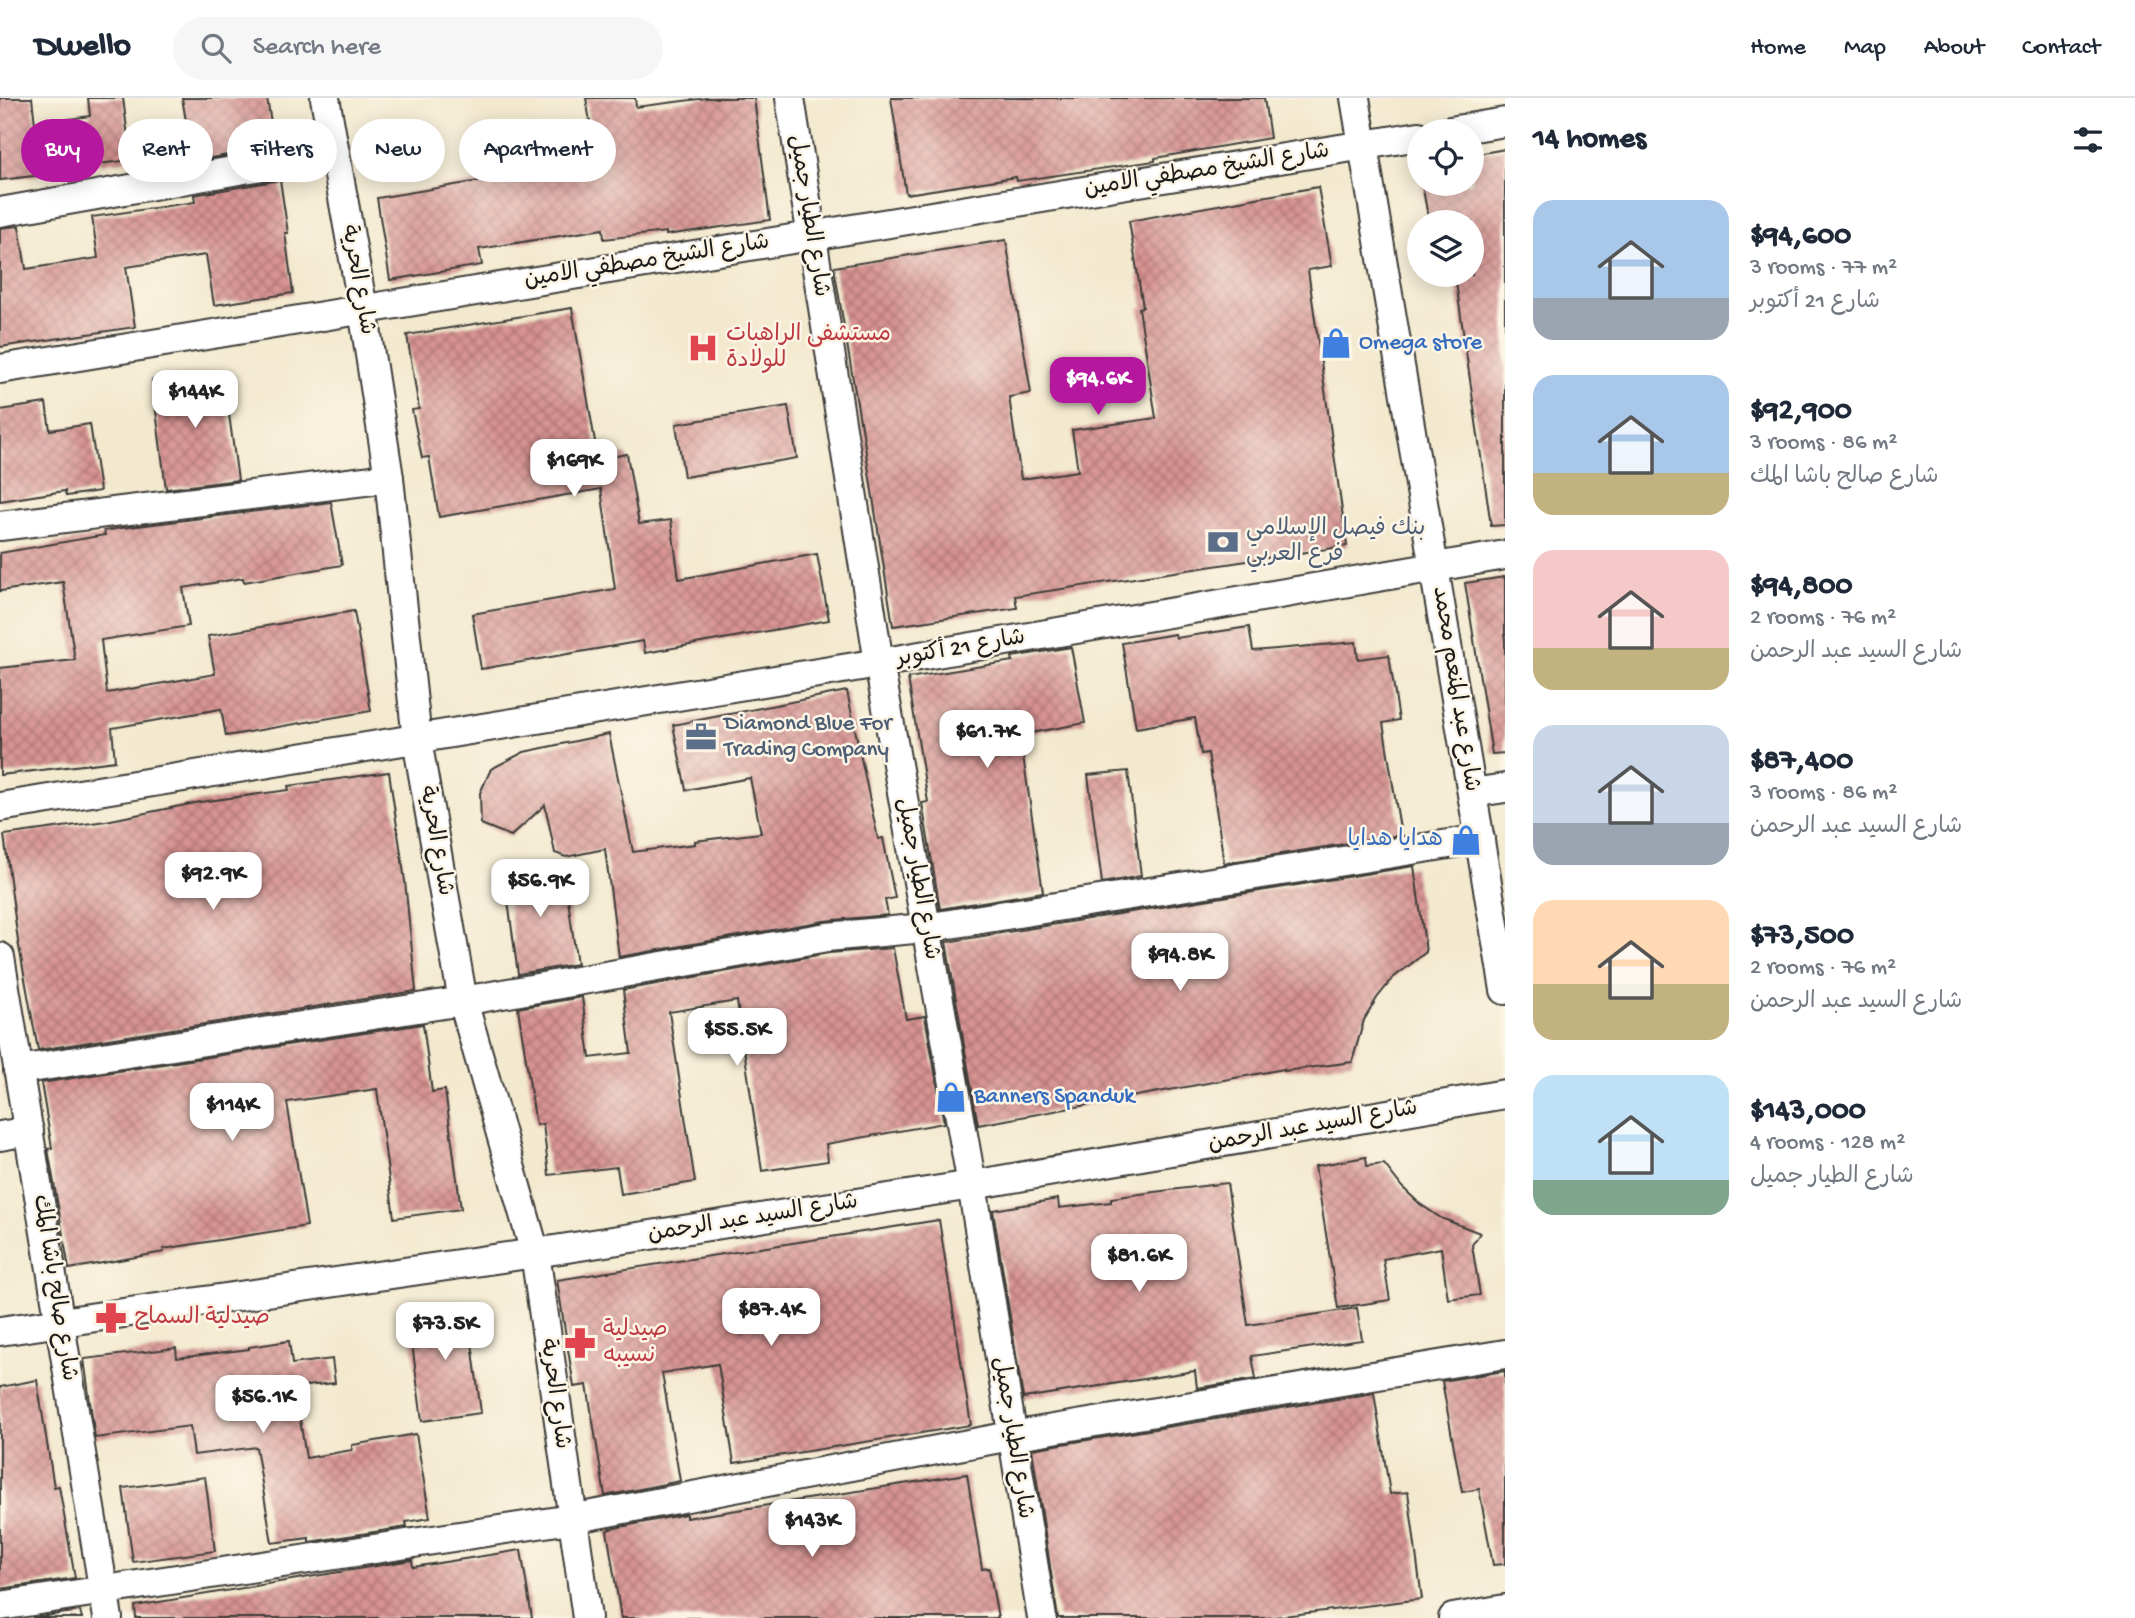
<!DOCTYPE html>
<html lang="en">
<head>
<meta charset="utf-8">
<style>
  body { margin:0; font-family:"Gochi Hand","Playpen Sans Arabic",sans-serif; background:#f6f6f7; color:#1f2937; height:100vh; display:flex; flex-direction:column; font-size:26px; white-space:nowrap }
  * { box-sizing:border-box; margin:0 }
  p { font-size:23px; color:#747a83 }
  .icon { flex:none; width:38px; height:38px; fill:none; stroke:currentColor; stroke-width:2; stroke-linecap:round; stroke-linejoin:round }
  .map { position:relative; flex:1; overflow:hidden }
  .sheet { display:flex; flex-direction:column; background:#fff; width:630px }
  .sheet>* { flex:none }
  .hud { position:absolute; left:21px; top:21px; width:665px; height:63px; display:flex; gap:14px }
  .fabs { position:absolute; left:1407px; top:21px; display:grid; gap:14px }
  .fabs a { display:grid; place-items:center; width:77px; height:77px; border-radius:50%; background:#fff; box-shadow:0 4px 18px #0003; font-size:35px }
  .price { position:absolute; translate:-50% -60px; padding:0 16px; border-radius:14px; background:#fff; color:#222; font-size:23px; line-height:46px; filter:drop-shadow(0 2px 4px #0008) }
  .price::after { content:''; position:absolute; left:50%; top:42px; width:21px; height:16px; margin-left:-10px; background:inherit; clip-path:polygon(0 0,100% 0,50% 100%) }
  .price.selected { background:#b5179e; color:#fff }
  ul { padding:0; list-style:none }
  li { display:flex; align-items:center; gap:21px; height:175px; padding:0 28px }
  li span { display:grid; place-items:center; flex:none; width:196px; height:140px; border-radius:21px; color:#555 }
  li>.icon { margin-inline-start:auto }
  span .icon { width:84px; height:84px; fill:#fffc; stroke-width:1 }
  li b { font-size:30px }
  h2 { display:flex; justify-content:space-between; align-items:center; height:84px; padding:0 28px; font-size:30px }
  .chip { padding:0 24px; border-radius:32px; background:#fff; box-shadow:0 4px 18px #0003; font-size:24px; line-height:63px }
  .chip.selected { background:#b5179e; color:#fff }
  header { display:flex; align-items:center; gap:42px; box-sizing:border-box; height:98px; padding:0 35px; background:#fff; border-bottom:2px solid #e0e1e3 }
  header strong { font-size:33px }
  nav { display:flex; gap:38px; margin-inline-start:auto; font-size:24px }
  .search { width:490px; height:63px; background:#f6f6f7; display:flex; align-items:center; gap:18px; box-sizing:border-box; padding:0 24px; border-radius:38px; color:#747a83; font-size:26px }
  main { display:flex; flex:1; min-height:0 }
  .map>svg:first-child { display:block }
  .building { fill:url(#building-cross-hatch) }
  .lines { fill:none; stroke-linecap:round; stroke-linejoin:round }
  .minor-casing { stroke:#3c3b37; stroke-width:32 }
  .minor { stroke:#fff; stroke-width:28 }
  .labels { text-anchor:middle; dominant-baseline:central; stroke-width:5; stroke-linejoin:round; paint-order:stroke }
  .street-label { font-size:23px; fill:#1c1c1c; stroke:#fcf5e5 }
  .health-label { font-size:23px; fill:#be3a42; stroke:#fcf5e5; text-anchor:start }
  .shop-label { font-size:23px; fill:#366cbe; stroke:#fcf5e5; text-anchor:start }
  .service-label { font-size:23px; fill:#4e5e75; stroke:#fcf5e5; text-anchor:start }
</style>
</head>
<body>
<header>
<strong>Dwello</strong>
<div class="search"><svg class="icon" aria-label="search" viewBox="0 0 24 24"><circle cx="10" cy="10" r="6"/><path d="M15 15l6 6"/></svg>Search here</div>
<nav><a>Home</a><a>Map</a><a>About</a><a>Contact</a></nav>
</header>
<main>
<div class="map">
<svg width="1505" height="1520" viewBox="0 0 1505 1520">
  <defs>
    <pattern id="building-cross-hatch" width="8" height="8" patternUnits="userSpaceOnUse" patternTransform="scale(1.75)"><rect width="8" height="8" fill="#d79392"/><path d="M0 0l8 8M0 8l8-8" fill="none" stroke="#ae7776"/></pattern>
  </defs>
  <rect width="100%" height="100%" fill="#fcf5e5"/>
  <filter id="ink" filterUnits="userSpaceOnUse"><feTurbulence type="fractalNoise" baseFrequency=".0143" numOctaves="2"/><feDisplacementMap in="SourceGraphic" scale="14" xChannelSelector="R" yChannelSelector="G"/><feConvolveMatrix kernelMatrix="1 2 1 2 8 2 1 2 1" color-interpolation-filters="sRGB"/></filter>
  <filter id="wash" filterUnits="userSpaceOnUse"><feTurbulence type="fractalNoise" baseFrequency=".00686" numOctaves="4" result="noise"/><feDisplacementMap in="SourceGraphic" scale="28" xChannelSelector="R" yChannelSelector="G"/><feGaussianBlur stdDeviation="1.57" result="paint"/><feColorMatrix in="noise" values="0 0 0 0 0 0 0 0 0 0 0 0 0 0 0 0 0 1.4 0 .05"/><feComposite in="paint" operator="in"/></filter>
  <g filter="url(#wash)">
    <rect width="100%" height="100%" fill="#f3e9cf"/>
    <g id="blocks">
      <g class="building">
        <polygon points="0,0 32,0 35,26 90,18 88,0 123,0 131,62 98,66 98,62 41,70 41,77 0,82"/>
        <polygon points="182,0 267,0 275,49 193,63"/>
        <polygon points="586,0 635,0 636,9 707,0 754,0 770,122 666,137 666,134 604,141 603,131 479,151 482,167 390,182 377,100 594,64 594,60 596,60"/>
        <polygon points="891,0 1264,0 1270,40 1155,60 1155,63 1017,83 1016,79 906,96"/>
        <polygon points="1505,51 1505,427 1491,428 1455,177 1472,177 1472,124 1429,124 1422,86 1472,86 1472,57"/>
        <polygon points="280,82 288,135 285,135 293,195 214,207 206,157 126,169 135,229 0,249 0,130 19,128 26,171 98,160 92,119 195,104 194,97"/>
        <polygon points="1318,89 1332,168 1308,172 1347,448 1015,498 1017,510 893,528 861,323 860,323 834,169 1006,142 1031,295 1009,299 1021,381 1078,373 1072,332 1156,320 1139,210 1143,209 1129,123"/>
        <polygon points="572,210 598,361 627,356 639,426 671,422 679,481 817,456 829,522 645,555 643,543 481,571 472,516 615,491 601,391 439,419 429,359 422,360 412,312 419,311 407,237"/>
        <polygon points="223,273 238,382 166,391 152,282"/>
        <polygon points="46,305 50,332 90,326 100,393 66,398 65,393 0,403 0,312"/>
        <polygon points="788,308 797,360 684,379 676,326"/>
        <polygon points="331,404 342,467 244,484 243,480 183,490 189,528 101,542 107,595 215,576 208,538 354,513 371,613 226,638 221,611 112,630 115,663 0,677 0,570 75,562 63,484 0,493 0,455 105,437 104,433 122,430"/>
        <polygon points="1505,479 1505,655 1492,656 1465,485"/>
        <polygon points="1249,529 1253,553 1356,544 1358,561 1389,557 1399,622 1383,625 1401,737 1224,765 1208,655 1201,656 1195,620 1136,630 1122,545 1175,536 1176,540"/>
        <polygon points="1071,549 1085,625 1020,637 1043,794 940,811 922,705 928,704 908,580 1013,563 1012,559"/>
        <polygon points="847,593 878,741 883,740 895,800 885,802 888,817 824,823 619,859 605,751 566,759 555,755 545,707 511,738 481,726 480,695 491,671 524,654 609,636 633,754 695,746 695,743 761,735 750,680 686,692 673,627"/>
        <polygon points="1128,673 1141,778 1102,785 1088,677"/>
        <polygon points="389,674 405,783 416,893 38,952 18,843 4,737 106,723 200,704 289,692 288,688"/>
        <polygon points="563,766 577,866 518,876 504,774"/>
        <polygon points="1414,768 1426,854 1393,880 1377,900 1364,922 1352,964 1284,973 1284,971 978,1027 946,844"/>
        <polygon points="893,850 906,921 925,918 944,1025 826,1046 828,1063 762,1073 737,903 669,914 695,1084 621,1096 617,1069 549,1077 543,1026 536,1027 518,910 582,899 590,960 631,955 623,892 829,855"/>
        <polygon points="423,926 432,994 445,992 461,1111 394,1120 377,991 287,1004 307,1128 163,1151 164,1154 69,1171 48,1051 52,1050 41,985"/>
        <polygon points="1366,1059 1367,1068 1384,1066 1402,1089 1420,1106 1441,1120 1480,1135 1472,1147 1480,1197 1448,1201 1441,1150 1383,1161 1390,1202 1338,1210 1315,1068"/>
        <polygon points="1227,1085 1248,1227 1357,1210 1362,1242 1252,1258 1256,1281 1197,1290 1195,1273 1023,1300 993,1112 1058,1101 1059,1110 1111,1104 1111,1100 1154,1094"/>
        <polygon points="939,1122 971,1327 734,1365 718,1266 662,1275 680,1383 605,1398 587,1287 574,1289 557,1182"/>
        <polygon points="467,1206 481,1315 422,1323 408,1214"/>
        <polygon points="289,1243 292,1266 332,1261 335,1285 295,1289 306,1360 352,1352 352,1347 416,1336 430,1420 406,1424 407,1429 309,1444 309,1440 272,1445 256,1349 194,1357 190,1328 95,1340 84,1261 176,1250 177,1260 249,1251 249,1249"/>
        <polygon points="1505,1273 1505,1466 1493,1467 1479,1391 1462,1394 1442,1283"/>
        <polygon points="37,1282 54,1389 59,1388 75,1480 0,1491 0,1289"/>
        <polygon points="1374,1295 1390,1396 1408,1394 1422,1501 1267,1520 1058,1520 1032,1351"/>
        <polygon points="967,1376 982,1471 989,1470 998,1520 621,1520 607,1433 610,1431 686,1416 686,1420"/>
        <polygon points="205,1379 215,1453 133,1464 123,1390"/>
        <polygon points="521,1452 532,1520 136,1520 135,1508 412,1462 413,1469"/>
        <polygon points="80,1513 82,1520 32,1520"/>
      </g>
    </g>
  </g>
  <g filter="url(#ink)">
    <use href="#blocks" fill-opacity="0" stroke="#3c3b37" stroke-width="2"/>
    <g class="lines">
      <defs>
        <g id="minor">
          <polyline points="325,0 363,211 389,380 417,642 463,903 535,1155 587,1520"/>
          <polyline points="790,0 879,565 972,1087 1042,1520"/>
          <polyline points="1355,0 1505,892"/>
          <polyline points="1450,33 1505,24"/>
          <polyline points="0,114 335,55"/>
          <polyline points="0,271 1419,38"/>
          <polyline points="0,428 389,380"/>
          <polyline points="1472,695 1505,690"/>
          <polyline points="0,709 879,565 1505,457"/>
          <polyline points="0,859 108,1520"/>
          <polyline points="18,972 463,903 827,839 925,830 1480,741"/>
          <polyline points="0,1038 29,1033"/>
          <polyline points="0,1233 535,1155 972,1087 1505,996"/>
          <polyline points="0,1508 571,1421 1011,1338 1505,1256"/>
          <polyline points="1453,1520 1505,1511"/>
        </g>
      </defs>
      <use href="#minor" class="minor-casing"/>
      <use href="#minor" class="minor"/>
    </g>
  </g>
  <defs>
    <symbol id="shop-bare" viewBox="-9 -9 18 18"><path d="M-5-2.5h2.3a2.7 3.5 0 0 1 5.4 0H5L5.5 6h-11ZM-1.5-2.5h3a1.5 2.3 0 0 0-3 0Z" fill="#3f7fe0" stroke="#fcf5e5" stroke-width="2.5" paint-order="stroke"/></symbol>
    <symbol id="hospital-bare" viewBox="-9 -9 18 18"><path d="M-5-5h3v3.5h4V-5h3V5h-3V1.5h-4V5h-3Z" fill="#e0444e" stroke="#fcf5e5" stroke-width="2.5" paint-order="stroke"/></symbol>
    <symbol id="bank-bare" viewBox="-9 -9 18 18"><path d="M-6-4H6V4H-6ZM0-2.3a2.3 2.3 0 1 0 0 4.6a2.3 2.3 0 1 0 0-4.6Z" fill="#5c6f8a" stroke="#fcf5e5" stroke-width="2.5" paint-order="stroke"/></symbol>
    <symbol id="office-bare" viewBox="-9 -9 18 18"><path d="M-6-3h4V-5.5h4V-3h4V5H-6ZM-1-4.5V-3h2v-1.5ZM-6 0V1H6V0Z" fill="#5c6f8a" stroke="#fcf5e5" stroke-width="2.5" paint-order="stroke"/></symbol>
    <symbol id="pharmacy-bare" viewBox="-9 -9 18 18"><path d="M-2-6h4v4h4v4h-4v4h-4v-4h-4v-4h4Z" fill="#e0444e" stroke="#fcf5e5" stroke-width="2.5" paint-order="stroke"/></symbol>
  </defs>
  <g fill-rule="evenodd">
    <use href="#shop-bare" x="1314" y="223" width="44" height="44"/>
    <use href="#hospital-bare" x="681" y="228" width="44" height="44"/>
    <use href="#bank-bare" x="1201" y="422" width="44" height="44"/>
    <use href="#office-bare" x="679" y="617" width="44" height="44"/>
    <use href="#shop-bare" x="1444" y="720" width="44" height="44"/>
    <use href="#shop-bare" x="929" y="977" width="44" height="44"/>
    <use href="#pharmacy-bare" x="89" y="1198" width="44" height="44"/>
    <use href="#pharmacy-bare" x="558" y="1223" width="44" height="44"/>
  </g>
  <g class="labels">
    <g class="street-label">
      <text transform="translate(1207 73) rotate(-9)">شارع الشيخ مصطفي الامين</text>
      <text transform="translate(808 118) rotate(81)">شارع الطيار جميل</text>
      <text transform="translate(647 164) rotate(-9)">شارع الشيخ مصطفي الامين</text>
      <text transform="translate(357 182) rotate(80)">شارع الحرية</text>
      <text transform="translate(961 551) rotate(-10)">شارع 21 أكتوبر</text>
      <text transform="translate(1455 591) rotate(81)">شارع عبد المنعم محمد</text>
      <text transform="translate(435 743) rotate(80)">شارع الحرية</text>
      <text transform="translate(917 781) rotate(80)">شارع الطيار جميل</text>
      <text transform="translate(1313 1029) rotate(-10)">شارع السيد عبد الرحمن</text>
      <text transform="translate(753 1121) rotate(-9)">شارع السيد عبد الرحمن</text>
      <text transform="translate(54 1190) rotate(81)">شارع صالح باشا المك</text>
      <text transform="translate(554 1296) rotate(82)">شارع الحرية</text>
      <text transform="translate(1012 1340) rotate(81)">شارع الطيار جميل</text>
    </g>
    <g class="health-label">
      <text x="726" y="237">مستشفى الراهبات<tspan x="726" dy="26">للولادة</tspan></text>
      <text x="134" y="1220">صيدلية السماح</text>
      <text x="603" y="1232">صيدلية<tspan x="603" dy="26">نسيبه</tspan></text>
    </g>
    <g class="shop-label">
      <text x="1359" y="245">Omega store</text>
      <text x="1443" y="742" text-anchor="end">هدايا هدايا</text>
      <text x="974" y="999">Banners Spanduk</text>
    </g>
    <g class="service-label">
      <text x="1246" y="431">بنك فيصل الإسلامي<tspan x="1246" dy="26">فرع العربي</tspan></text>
      <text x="724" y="626">Diamond Blue For<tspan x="724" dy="26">Trading Company</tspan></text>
    </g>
  </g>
</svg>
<div class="fabs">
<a><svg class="icon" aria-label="locate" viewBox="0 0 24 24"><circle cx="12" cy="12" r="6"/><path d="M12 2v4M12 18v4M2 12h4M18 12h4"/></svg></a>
<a><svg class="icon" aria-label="layers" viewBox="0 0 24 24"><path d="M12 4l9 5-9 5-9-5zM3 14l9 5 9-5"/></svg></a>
</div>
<b class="price selected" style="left:1098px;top:319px">$94.6K</b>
<b class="price" style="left:195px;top:332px">$144K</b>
<b class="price" style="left:574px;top:401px">$169K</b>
<b class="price" style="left:987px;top:672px">$61.7K</b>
<b class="price" style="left:213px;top:814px">$92.9K</b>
<b class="price" style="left:540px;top:821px">$56.9K</b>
<b class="price" style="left:1180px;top:895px">$94.8K</b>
<b class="price" style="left:737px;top:970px">$55.5K</b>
<b class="price" style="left:232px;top:1045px">$114K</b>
<b class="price" style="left:1139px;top:1196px">$81.6K</b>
<b class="price" style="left:771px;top:1250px">$87.4K</b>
<b class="price" style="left:445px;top:1264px">$73.5K</b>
<b class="price" style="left:263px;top:1337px">$56.1K</b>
<b class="price" style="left:812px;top:1461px">$143K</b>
<div class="hud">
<a class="chip selected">Buy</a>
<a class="chip">Rent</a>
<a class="chip">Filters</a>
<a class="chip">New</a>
<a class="chip">Apartment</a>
</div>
</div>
<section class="sheet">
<h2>14 homes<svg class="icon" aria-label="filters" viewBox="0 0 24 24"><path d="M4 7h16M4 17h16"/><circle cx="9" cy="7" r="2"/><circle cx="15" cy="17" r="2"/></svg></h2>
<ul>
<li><span style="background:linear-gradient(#a9c7e8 70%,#9aa5b1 0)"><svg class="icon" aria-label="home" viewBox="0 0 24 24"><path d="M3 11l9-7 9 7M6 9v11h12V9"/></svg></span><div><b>$94,600</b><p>3 rooms · 77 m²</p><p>شارع 21 أكتوبر</p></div></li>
<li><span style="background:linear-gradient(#a9c7e8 70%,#c2b280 0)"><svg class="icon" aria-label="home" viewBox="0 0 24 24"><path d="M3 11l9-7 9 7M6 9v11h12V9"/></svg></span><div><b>$92,900</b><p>3 rooms · 86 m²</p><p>شارع صالح باشا المك</p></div></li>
<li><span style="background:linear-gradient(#f6c9c9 70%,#c2b280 0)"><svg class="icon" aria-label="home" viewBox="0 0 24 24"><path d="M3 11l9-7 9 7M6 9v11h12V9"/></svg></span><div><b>$94,800</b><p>2 rooms · 76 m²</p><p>شارع السيد عبد الرحمن</p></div></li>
<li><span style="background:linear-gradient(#c9d6e8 70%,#9aa5b1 0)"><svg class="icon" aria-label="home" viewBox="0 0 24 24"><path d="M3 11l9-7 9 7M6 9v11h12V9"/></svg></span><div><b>$87,400</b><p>3 rooms · 86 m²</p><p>شارع السيد عبد الرحمن</p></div></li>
<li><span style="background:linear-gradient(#ffd9b3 60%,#c2b280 0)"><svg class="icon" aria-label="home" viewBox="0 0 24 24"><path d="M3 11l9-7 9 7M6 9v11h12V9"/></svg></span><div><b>$73,500</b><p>2 rooms · 76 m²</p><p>شارع السيد عبد الرحمن</p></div></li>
<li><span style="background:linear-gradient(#bfe0f5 75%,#7fa58c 0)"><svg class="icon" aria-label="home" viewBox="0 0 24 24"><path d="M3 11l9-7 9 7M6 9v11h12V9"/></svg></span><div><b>$143,000</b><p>4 rooms · 128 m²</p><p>شارع الطيار جميل</p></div></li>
</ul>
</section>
</main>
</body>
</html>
